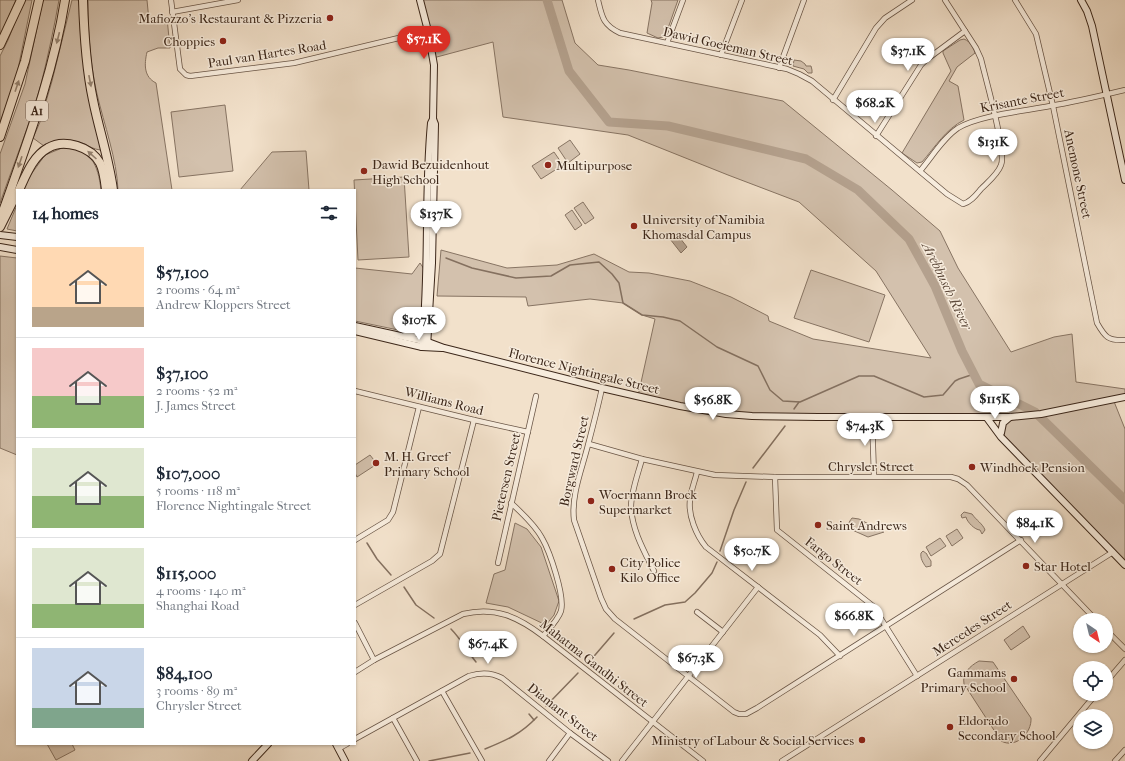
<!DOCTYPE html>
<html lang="en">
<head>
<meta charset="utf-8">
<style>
  body { margin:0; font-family:"IM FELL French Canon",serif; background:#f2f2f3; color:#1f2937; height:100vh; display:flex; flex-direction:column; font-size:15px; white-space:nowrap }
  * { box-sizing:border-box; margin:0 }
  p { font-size:13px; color:#747a83 }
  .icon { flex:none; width:22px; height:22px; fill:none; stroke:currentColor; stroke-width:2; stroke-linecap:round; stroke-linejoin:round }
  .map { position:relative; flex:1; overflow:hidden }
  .details { position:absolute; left:16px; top:189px; width:340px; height:556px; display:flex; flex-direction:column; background:#fff; border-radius:0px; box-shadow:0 1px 3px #0004 }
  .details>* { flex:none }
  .needle { width:26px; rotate:145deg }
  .controls { position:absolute; left:1073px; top:613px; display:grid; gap:8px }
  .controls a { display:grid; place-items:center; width:40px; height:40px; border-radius:50%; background:#fff; box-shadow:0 1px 3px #0004; font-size:20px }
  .price { position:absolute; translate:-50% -34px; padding:0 9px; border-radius:14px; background:#fff; color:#222; font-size:13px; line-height:26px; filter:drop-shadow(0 1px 2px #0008) }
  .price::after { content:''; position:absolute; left:50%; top:24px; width:12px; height:9px; margin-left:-6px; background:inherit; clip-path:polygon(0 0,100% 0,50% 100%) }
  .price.active { background:#d93025; color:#fff }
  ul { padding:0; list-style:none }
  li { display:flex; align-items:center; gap:12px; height:100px; padding:0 16px }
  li+li { border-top:1px solid #e0e1e3 }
  li span { display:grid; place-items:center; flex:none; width:112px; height:80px; border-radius:0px; color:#555 }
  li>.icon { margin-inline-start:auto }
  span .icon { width:48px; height:48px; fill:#fffc; stroke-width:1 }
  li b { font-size:17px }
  h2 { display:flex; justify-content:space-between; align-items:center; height:48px; padding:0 16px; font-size:17px }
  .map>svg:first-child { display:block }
  .green { fill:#d3c1ad; stroke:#877463 }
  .water { fill:#b4a18e; stroke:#84705f }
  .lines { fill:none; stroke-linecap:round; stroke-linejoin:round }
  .stream { stroke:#84705f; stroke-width:1.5 }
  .river { stroke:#b4a18e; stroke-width:9 }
  .street-casing { stroke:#695546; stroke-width:6 }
  .secondary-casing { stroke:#3b2619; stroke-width:8 }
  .highway-casing { stroke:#3b2619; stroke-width:10 }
  .street { stroke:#f7ecdd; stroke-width:4.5 }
  .secondary { stroke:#f7ecdd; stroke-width:6 }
  .highway { stroke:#f2e1cb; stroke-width:8 }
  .oneway { fill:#968472 }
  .poi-dot { fill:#8f2418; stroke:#f7ecdd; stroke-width:1.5 }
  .labels { text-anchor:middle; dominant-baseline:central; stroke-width:3; stroke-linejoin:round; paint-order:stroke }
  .shield { fill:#f7ecdd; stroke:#736154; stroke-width:1 }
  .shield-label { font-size:12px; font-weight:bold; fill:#3b2619 }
  .poi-label { font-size:13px; fill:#3b2619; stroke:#f7ecdd; text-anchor:start }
  .street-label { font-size:13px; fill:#3b2619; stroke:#f7ecdd }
  .water-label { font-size:14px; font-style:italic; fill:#5f4b3c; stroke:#f7ecdd }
</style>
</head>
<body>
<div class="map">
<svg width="1125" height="761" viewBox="0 0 1125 761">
  <rect width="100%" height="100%" fill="#f2e1cb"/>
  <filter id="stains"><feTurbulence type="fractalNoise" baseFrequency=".005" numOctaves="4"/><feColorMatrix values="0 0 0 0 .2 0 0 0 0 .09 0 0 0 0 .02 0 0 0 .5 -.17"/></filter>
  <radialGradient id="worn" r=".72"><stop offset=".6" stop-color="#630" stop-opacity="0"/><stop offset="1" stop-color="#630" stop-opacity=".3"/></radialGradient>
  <g class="green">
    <polygon points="0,0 16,0 0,37"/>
    <polygon points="24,0 32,0 16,79 0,123 0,56 8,40"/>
    <path d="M43,0H59C54,28 48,56 41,84C30,124 14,163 0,203V154L25,84Z"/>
    <path d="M72,0H78L79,3L101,148L100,150C94,149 90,147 85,144C71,138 56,140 44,146L33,138L40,122L52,81Z"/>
    <path d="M88,0H147L149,21L167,18L170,48H158L147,52C144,65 144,77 156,83L172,190H118C117,160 104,124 97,94C90,63 88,32 88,0Z"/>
    <polygon points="420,0 562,0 575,43 598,65 629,70 783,101 892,190 940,231 958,268 1011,352 1054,337 1072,334 1076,382 1125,389 1125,397 1113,399 1125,429 1125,565 1004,439 1001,430 1009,418 752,416 638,396 655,319 642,315 623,303 590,299 528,306 526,297 437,296 441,250 507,268 557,265 594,254 629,272 649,273 690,281 731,297 768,316 769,321 813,339 931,358 876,271 799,202 728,175 628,135 503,117 493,42 433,58"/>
    <polygon points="651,0 678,0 666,34 663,37 658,38 647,33 652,3"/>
    <path d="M964,39C971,42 973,47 975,53L957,67L949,81L958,86L964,120C946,129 935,147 922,162L917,163L902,153L951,71L943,53V51L960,40Z"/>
    <polygon points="794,60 801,61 805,64 806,66 811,66 812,70 812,73 808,73 804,69 793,66"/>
    <polygon points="225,105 233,171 179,177 171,112"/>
    <polygon points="570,140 580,154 568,163 558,148"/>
    <path d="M62,148C91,148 98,164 101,190H23L27,180L45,155Z"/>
    <polygon points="306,151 309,190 240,190 272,152"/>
    <polygon points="554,152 563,165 541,179 532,166"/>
    <polygon points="404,177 409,257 358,260 354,180"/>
    <polygon points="583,202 594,218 585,224 574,208"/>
    <polygon points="17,205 17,231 7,229"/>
    <polygon points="572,210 582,225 575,230 565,215"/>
    <polygon points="0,256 17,258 17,455 0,448"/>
    <path d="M420,263L424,269C424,280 424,319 418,326C414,330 408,331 403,331L355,321V268L412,274Z"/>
    <polygon points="811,270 885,295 869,342 794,318"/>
    <polygon points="370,455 377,464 357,477 355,473 355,465"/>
    <path d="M964,512L972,514C976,520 983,524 985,530L982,534L980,530C975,530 967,522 966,517L962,518L961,515Z"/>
    <path d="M852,518L859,519L884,532L868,537L850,529C847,525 849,522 852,518Z"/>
    <polygon points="515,523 527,529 541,547 559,601 554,615 546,625 508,607 486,603 494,574 505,570"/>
    <polygon points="957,529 963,538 952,546 946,536"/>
    <polygon points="940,538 946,546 931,556 926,547"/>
    <path d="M923,551L927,554V555L931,561V566L926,567C923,563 920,558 921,553Z"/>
    <polygon points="1023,626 1030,637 1011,650 1004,640"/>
    <path d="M979,661L993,662L1031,718C1032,733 1016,749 1001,741L964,684C962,673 970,666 979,661Z"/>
    <polygon points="47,744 72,744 75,750 56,760"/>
  </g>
  <polygon class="water" points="676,233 687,247 681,253 670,239"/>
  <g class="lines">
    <g class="stream">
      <polyline points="446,258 472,268 516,278 551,276 570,265 599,262 612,274 619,283 623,303 642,315 663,317 680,321 717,347 758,366 770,390 783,401 800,402 859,376 874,376 924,397 943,395 955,381 959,379 974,374"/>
      <polyline points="794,409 799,402"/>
      <polyline points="753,468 785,426"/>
      <polyline points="367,543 377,559 391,575"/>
      <polyline points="720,551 734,510 746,482"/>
      <polyline points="404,587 416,605 434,618"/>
      <polyline points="634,619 665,605 685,602 695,593 712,573 717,562"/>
      <path d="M451,629C461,639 467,651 476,662"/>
      <polyline points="589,662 614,633"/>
      <polyline points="546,706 578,673"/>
      <polyline points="529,714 534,720"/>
      <path d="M485,749C507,740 521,734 537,717"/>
      <polyline points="429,761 470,753"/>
    </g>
    <polyline class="river" points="547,0 569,71 609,122 668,126 806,159 858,190 909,239 935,286 962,351 979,384 1035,412 1125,500"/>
    <defs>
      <g id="street">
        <polyline points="171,0 180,69 186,75 190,76 294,63 428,31"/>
        <path d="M598,0C602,17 603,25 620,33L787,69L799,74L812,81L947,194L963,204C971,202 976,195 981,189C988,182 998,174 1001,165C1007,152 985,77 981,59L976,48L945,0"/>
        <path d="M1015,0L1036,34L1053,106L1097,323C1105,337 1108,341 1125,340"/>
        <polyline points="172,12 238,0"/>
        <polyline points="667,43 683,0"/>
        <polyline points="721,55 742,0"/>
        <polyline points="779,68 804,0"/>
        <polyline points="833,100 876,28 885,18 912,0"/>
        <polyline points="876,136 921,65 926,60 965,31"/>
        <path d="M920,171C932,157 943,138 958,128C980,115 1025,111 1050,106C1075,102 1100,96 1125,90"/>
        <path d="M602,388C598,407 593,426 588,445C582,469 571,495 574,520L601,598L606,609L615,619L734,712L739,714H746L757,708L1021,540"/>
        <polyline points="355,391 474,420 528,432"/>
        <polyline points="872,417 874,476"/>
        <polyline points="589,444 642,459 715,475 775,477 951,477 958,479 967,485 1096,620"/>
        <path d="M642,459C638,474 631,492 631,507C632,530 644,551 654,571"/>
        <path d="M697,472C695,481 691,490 690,500C688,515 696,535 706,547L820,635L840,656"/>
        <polyline points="775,477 777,530 873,606 917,676"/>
        <path d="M511,503C522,513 535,525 542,538C550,552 565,596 561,611C558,620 549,629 543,636"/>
        <polyline points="355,540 388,520 393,512 419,407"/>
        <polyline points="498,563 536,396"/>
        <polyline points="355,605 432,561 440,554 474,420"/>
        <polyline points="697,612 723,632"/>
        <polyline points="355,623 374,660"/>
        <polyline points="1106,630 1125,649"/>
        <path d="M355,672L374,660L463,614C495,606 518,617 543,636L703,761"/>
        <polyline points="1106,682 1125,660"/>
        <polyline points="442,691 482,761"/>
        <polyline points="393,718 417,761"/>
        <path d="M355,739L469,676C481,672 491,672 502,678L570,733L608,761"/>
        <polyline points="338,749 347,744"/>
        <polyline points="549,761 570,733"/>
        <polyline points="622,761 758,587"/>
        <polyline points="782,761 1113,552"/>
        <polyline points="1040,761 1096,694"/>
        <polyline points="1115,761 1125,750"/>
      </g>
      <g id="secondary">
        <polyline points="420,0 428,31 434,65 433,119 435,124 432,263 427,347"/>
        <polyline points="1081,0 1087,11 1092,26 1125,180"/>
        <polyline points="0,235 17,237"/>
        <polyline points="0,247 17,250"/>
        <polyline points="355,326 428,342 444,348 602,388 680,406 726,414 752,416 818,417 1010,417 1041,414 1125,397"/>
        <polyline points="355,331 422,347 442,348"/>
        <polyline points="406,335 415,333 423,323"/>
        <path d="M422,347C430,272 424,197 431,123L433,119"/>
        <polyline points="987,418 1001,437 1125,565"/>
        <polyline points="1001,433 1003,423 1010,417"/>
        <polyline points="336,744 345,761"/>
        <polyline points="252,761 268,744"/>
      </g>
      <g id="highway">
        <path d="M83,0C84,34 86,67 93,100C99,130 109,159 113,190"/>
        <polyline points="0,45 21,0"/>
        <polyline points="0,137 25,61 39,0"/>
        <path d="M19,190C26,175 33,156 48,148C64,138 91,147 100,163C104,171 105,181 106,190"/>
        <path d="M0,220C25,148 53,76 65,0"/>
        <polyline points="0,227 17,193"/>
      </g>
    </defs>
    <use href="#street" class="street-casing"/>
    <use href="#secondary" class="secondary-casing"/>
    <use href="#highway" class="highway-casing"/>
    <use href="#street" class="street"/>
    <use href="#secondary" class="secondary"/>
    <use href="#highway" class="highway"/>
  </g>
  <defs><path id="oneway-solid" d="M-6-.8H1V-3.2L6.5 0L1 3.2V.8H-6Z"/></defs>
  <g class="oneway">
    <use href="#oneway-solid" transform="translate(58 38) rotate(104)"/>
    <use href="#oneway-solid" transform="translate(90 81) rotate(79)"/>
    <use href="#oneway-solid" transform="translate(17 86) rotate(-71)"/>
    <use href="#oneway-solid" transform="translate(92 155) rotate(-138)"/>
    <use href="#oneway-solid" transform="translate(20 162) rotate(109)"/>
  </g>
  <g class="poi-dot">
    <circle cx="330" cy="18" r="4"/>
    <circle cx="223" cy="41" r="4"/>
    <circle cx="548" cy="165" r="4"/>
    <circle cx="364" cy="171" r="4"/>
    <circle cx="634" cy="226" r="4"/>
    <circle cx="376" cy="463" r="4"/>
    <circle cx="972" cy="467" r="4"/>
    <circle cx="591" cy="501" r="4"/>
    <circle cx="818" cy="525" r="4"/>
    <circle cx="1026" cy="566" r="4"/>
    <circle cx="612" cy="569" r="4"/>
    <circle cx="1014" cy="679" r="4"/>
    <circle cx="950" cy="727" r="4"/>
    <circle cx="862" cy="740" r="4"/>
  </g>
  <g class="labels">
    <rect class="shield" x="26" y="101" width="22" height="20" rx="3"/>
    <g class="shield-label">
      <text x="37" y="111">A1</text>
    </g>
    <g class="poi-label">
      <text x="322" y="18" text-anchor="end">Mafiozzo's Restaurant &amp; Pizzeria</text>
      <text x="215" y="41" text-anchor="end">Choppies</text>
      <text x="372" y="164">Dawid Bezuidenhout<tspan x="372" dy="15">High School</tspan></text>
      <text x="556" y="165">Multipurpose</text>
      <text x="642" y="219">University of Namibia<tspan x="642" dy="15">Khomasdal Campus</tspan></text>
      <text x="384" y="456">M. H. Greef<tspan x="384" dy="15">Primary School</tspan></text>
      <text x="980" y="467">Windhoek Pension</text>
      <text x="599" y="494">Woermann Brock<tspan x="599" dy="15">Supermarket</tspan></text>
      <text x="826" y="525">Saint Andrews</text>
      <text x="620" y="562">City Police<tspan x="620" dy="15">Kilo Office</tspan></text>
      <text x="1034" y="566">Star Hotel</text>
      <text x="1006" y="672" text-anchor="end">Gammams<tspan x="1006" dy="15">Primary School</tspan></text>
      <text x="958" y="720">Eldorado<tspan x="958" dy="15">Secondary School</tspan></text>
      <text x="854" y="740" text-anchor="end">Ministry of Labour &amp; Social Services</text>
    </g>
    <g class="street-label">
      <text transform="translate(728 46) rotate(13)">Dawid Goeieman Street</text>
      <text transform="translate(267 54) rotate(-9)">Paul van Hartes Road</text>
      <text transform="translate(1022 100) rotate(-11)">Krisante Street</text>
      <text transform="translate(1078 174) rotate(78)">Anemone Street</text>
      <text transform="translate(584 371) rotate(14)">Florence Nightingale Street</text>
      <text transform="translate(444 401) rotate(14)">Williams Road</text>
      <text transform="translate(574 461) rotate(-77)">Borgward Street</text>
      <text x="871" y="466">Chrysler Street</text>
      <text transform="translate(506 477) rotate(-77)">Pietersen Street</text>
      <text transform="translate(834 561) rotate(38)">Fargo Street</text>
      <text transform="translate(972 628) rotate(-33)">Mercedes Street</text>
      <text transform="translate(594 663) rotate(38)">Mahatma Gandhi Street</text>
      <text transform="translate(563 712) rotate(38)">Diamant Street</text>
    </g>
    <g class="water-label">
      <text transform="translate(947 286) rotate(64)">Arebbusch River</text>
    </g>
  </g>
  <rect width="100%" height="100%" filter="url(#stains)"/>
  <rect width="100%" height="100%" fill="url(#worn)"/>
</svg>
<div class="controls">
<a><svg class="needle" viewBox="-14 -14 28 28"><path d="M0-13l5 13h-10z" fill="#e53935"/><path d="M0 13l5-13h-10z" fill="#747a83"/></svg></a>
<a><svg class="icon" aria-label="locate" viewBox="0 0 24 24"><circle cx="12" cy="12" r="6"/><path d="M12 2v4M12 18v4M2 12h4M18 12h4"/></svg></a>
<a><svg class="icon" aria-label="layers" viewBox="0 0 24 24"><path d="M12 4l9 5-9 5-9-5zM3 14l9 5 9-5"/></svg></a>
</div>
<b class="price active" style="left:424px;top:60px">$57.1K</b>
<b class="price" style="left:908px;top:72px">$37.1K</b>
<b class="price" style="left:875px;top:124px">$68.2K</b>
<b class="price" style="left:993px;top:163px">$131K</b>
<b class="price" style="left:436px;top:235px">$137K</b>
<b class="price" style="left:419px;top:341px">$107K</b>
<b class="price" style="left:995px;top:420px">$115K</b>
<b class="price" style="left:713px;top:421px">$56.8K</b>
<b class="price" style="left:865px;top:447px">$74.3K</b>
<b class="price" style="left:1035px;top:544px">$84.1K</b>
<b class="price" style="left:752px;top:572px">$50.7K</b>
<b class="price" style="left:854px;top:637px">$66.8K</b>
<b class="price" style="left:488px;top:665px">$67.4K</b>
<b class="price" style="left:696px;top:679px">$67.3K</b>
<section class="details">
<h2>14 homes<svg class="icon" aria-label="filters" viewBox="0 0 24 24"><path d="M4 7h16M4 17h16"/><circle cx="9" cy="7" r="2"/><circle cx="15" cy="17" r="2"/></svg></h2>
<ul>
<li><span style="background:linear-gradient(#ffd9b3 75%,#b9a48a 0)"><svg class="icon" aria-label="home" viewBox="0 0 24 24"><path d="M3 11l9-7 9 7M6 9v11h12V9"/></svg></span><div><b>$57,100</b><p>2 rooms · 64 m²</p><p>Andrew Kloppers Street</p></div></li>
<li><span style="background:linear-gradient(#f6c9c9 60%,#8fb573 0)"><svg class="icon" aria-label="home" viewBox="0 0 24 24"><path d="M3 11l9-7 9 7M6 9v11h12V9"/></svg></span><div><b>$37,100</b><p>2 rooms · 52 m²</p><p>J. James Street</p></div></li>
<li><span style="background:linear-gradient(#dfe7d0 60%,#8fb573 0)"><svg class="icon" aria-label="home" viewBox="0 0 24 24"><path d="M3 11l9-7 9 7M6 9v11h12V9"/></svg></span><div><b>$107,000</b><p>5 rooms · 118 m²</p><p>Florence Nightingale Street</p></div></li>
<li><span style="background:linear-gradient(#dfe7d0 70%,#8fb573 0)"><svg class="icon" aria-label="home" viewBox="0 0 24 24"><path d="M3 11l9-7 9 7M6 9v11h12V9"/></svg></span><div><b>$115,000</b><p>4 rooms · 140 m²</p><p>Shanghai Road</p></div></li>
<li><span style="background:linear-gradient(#c9d6e8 75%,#7fa58c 0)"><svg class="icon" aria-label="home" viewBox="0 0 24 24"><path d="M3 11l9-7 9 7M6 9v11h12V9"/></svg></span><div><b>$84,100</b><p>3 rooms · 89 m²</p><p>Chrysler Street</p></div></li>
</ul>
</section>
</div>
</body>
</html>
